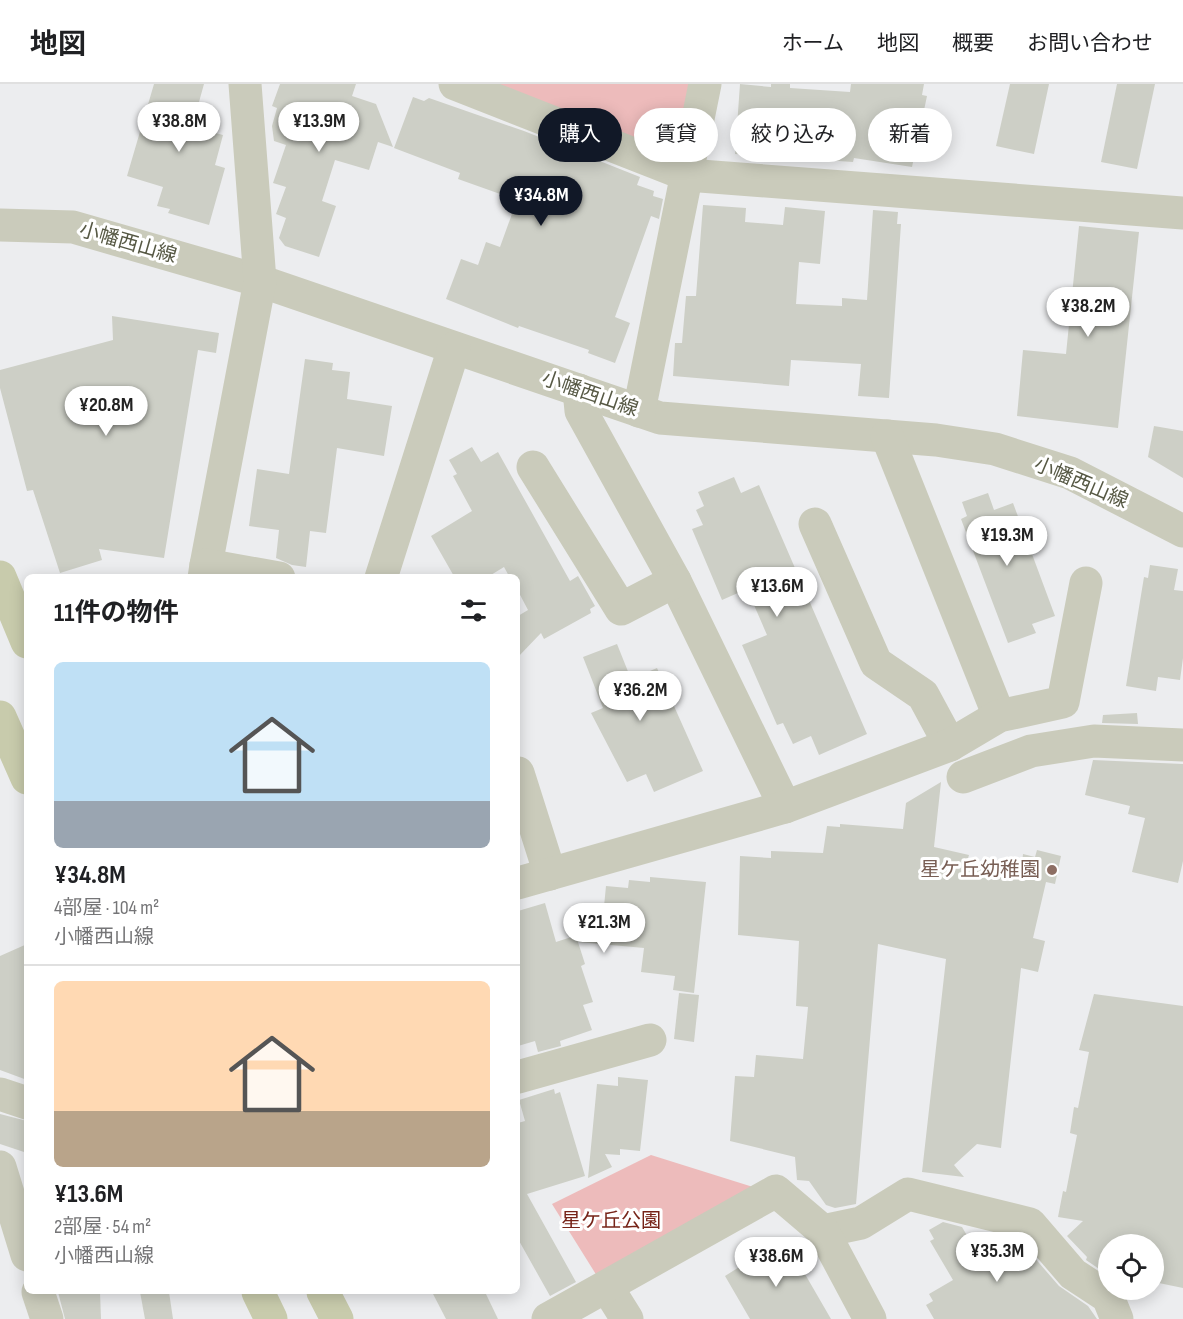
<!DOCTYPE html>
<html lang="ja">
<head>
<meta charset="utf-8">
<style>
  body { margin:0; font-family:"Sofia Sans Condensed","Noto Sans JP",sans-serif; background:#f2f2f2; color:#202124; height:100vh; display:flex; flex-direction:column; font-size:22px; white-space:nowrap }
  * { box-sizing:border-box; margin:0 }
  p { font-size:20px; color:#757577 }
  .icon { flex:none; width:33px; height:33px; fill:none; stroke:currentColor; stroke-width:2; stroke-linecap:round; stroke-linejoin:round }
  .map { position:relative; flex:1; overflow:hidden }
  .side { position:absolute; left:24px; top:490px; width:496px; height:720px; display:flex; flex-direction:column; background:#fff; border-radius:9px; box-shadow:0 3px 15px #0003 }
  .side>* { flex:none }
  .guide { position:absolute; left:538px; top:24px; width:554px; height:54px; display:flex; gap:12px }
  .tools { position:absolute; left:1098px; top:1150px; display:grid; gap:12px }
  .tools a { display:grid; place-items:center; width:66px; height:66px; border-radius:50%; background:#fff; box-shadow:0 3px 15px #0003; font-size:30px }
  .price { position:absolute; translate:-50% -51px; padding:0 14px; border-radius:21px; background:#fff; color:#222; font-size:20px; line-height:39px; filter:drop-shadow(0 2px 3px #0008) }
  .price::after { content:''; position:absolute; left:50%; top:36px; width:18px; height:14px; margin-left:-9px; background:inherit; clip-path:polygon(0 0,100% 0,50% 100%) }
  .price.selected { background:#111827; color:#fff }
  ul { padding:0; list-style:none }
  li { display:grid; align-content:center; gap:12px; height:318px; padding:0 30px }
  li+li { border-top:2px solid #e0e0e0 }
  li span { display:grid; place-items:center; height:186px; border-radius:9px; color:#555 }
  li>.icon { margin-inline-start:auto }
  span .icon { width:108px; height:108px; fill:#fffc; stroke-width:1 }
  li b { font-size:26px }
  h2 { display:flex; justify-content:space-between; align-items:center; height:72px; padding:0 30px; font-size:26px }
  .tag { padding:0 21px; border-radius:27px; background:#fff; box-shadow:0 3px 15px #0003; font-size:21px; line-height:54px }
  .tag.selected { background:#111827; color:#fff }
  header { display:flex; align-items:center; gap:36px; box-sizing:border-box; height:84px; padding:0 30px; background:#fff; border-bottom:2px solid #e0e0e0 }
  header strong { font-size:28px }
  nav { display:flex; gap:33px; margin-inline-start:auto; font-size:21px }
  .map>svg:first-child { display:block }
  .green { fill:#edbbbb }
  .building { fill:#cdcfc6 }
  .lines { fill:none; stroke-linecap:round; stroke-linejoin:round }
  .minor { stroke:#cacbbb; stroke-width:33 }
  .major { stroke:#c8cbac; stroke-width:33 }
  .education-dot { fill:#8d6e63; stroke:#fff; stroke-width:2 }
  .labels { text-anchor:middle; dominant-baseline:central; stroke-width:6; stroke-linejoin:round; paint-order:stroke }
  .street-label { font-size:20px; fill:#575945; stroke:#fff }
  .education-label { font-size:20px; fill:#785e54; stroke:#fff; text-anchor:end }
  .park-label { font-size:20px; fill:#772419; stroke:#fff }
</style>
</head>
<body>
<header>
<strong>地図</strong>
<nav><a>ホーム</a><a>地図</a><a>概要</a><a>お問い合わせ</a></nav>
</header>
<div class="map">
<svg width="1183" height="1235" viewBox="0 0 1183 1235">
  <rect width="100%" height="100%" fill="#ecedef"/>
  <g class="green">
    <polygon points="484,0 695,0 679,74"/>
    <polygon points="651,1071 753,1103 597,1192 552,1120"/>
  </g>
  <g class="building">
    <polygon points="154,0 204,0 192,43 223,51 215,81 225,84 209,141 168,129 170,125 157,122 163,103 127,92"/>
    <polygon points="280,0 356,0 352,12 376,20 393,63 378,58 369,86 335,76 322,117 336,122 319,173 285,162 279,154 286,134 276,130 286,103 273,99 286,61 274,57 272,42 277,24 272,22"/>
    <polygon points="740,0 771,3 771,0 790,0 790,4 850,8 851,0 924,0 922,11 927,12 912,83 854,74 853,78 735,70"/>
    <polygon points="1010,0 1049,0 1034,70 996,62"/>
    <polygon points="1117,0 1155,0 1137,85 1101,78"/>
    <polygon points="413,13 424,17 429,14 524,47 640,93 637,101 654,107 653,112 663,115 659,135 651,132 615,233 630,239 615,279 588,269 589,266 519,242 518,244 446,215 461,175 478,181 486,158 500,163 517,116 458,95 460,89 394,64"/>
    <polygon points="703,121 746,124 745,138 783,141 785,123 825,127 820,180 799,178 796,220 842,222 842,214 867,216 873,126 898,128 897,140 901,140 889,314 858,312 861,280 791,276 789,302 673,292 675,259 682,259 686,212 696,212"/>
    <polygon points="1079,142 1139,148 1118,344 1017,332 1023,266 1066,270"/>
    <polygon points="112,232 219,249 216,269 198,266 164,474 99,465 102,476 60,489 33,406 27,407 0,304 0,286 113,256"/>
    <polygon points="305,275 333,279 332,286 350,288 347,315 392,322 384,372 337,364 326,449 310,447 306,483 292,481 276,474 279,446 249,442 257,385 289,390"/>
    <polygon points="1154,342 1183,347 1183,394 1148,373"/>
    <polygon points="472,363 481,378 498,368 570,497 578,492 595,522 590,525 591,529 544,555 541,549 518,573 518,532 528,526 518,507 518,494 510,494 504,483 486,494 455,494 431,452 472,427 453,392 457,390 449,376"/>
    <polygon points="734,393 741,409 759,401 867,650 819,671 811,652 793,660 783,639 777,641 742,561 767,551 747,505 722,516 692,445 703,441 696,426 704,422 698,408"/>
    <polygon points="988,409 994,426 1013,419 1055,532 1032,540 1036,549 1008,559 961,435 967,432 962,418"/>
    <polygon points="1150,481 1178,485 1174,506 1183,507 1183,574 1180,596 1158,593 1156,607 1126,602 1144,493 1148,494"/>
    <polygon points="617,560 631,595 657,584 703,687 654,708 646,690 627,698 591,629 603,624 583,573"/>
    <polygon points="1137,629 1138,640 1102,639 1103,631"/>
    <polygon points="1093,676 1183,680 1183,777 1178,799 1132,788 1145,734 1128,730 1130,722 1085,711"/>
    <polygon points="941,698 934,763 969,771 966,781 1014,791 1017,778 1022,779 1023,770 1035,773 1037,766 1061,772 1055,800 1046,798 1033,854 1045,857 1038,888 1021,884 1001,1064 977,1060 954,1081 964,1093 922,1088 946,875 878,860 856,1120 835,1124 826,1121 809,1097 797,1096 795,1073 730,1057 735,992 754,993 756,971 803,975 808,923 796,922 799,857 738,851 740,772 771,774 771,767 823,769 827,742 840,743 840,740 903,745 906,719"/>
    <polygon points="650,793 706,798 694,909 673,906 675,892 641,888 644,864 578,858 585,880 581,882 593,918 583,921 592,946 560,957 561,962 538,968 535,957 518,962 518,827 545,819 556,858 602,843 606,802 628,804 629,796 650,798"/>
    <polygon points="27,860 27,996 0,986 0,872"/>
    <polygon points="679,909 699,911 694,958 674,955"/>
    <polygon points="1094,910 1183,922 1183,1204 1154,1198 1154,1161 1108,1161 1108,1191 1086,1176 1087,1173 1067,1152 1083,1137 1058,1133 1063,1107 1066,1108 1077,1051 1070,1049 1074,1023 1078,1024 1089,968 1079,966"/>
    <polygon points="618,993 648,996 640,1067 620,1065 620,1071 605,1070 612,1083 588,1094 597,1000 618,1002"/>
    <polygon points="554,1005 555,1010 560,1008 585,1092 527,1110 576,1198 550,1212 518,1155 518,1039 525,1037 519,1016"/>
    <polygon points="0,1030 27,1037 27,1069 0,1060"/>
    <polygon points="943,1138 962,1143 982,1177 1008,1154 1020,1157 1059,1202 1088,1222 1097,1235 934,1235 926,1221 933,1217 929,1210 953,1196 930,1157 934,1155 929,1146"/>
    <polygon points="787,1159 831,1235 750,1235 725,1192 771,1163 773,1167"/>
    <polygon points="58,1208 100,1208 101,1235 65,1235"/>
    <polygon points="140,1208 169,1208 173,1235 145,1235"/>
    <polygon points="432,1208 485,1208 498,1235 446,1235"/>
  </g>
  <g class="lines">
    <g class="minor">
      <polyline points="455,0 687,91 1183,129"/>
      <polyline points="0,141 73,143 260,197 660,334 936,356 995,365 1070,389 1183,447"/>
      <polyline points="579,306 581,327 675,497 785,723"/>
      <polyline points="639,327 705,0"/>
      <polyline points="887,352 999,632"/>
      <polyline points="533,383 621,525 675,497"/>
      <polyline points="815,440 876,579 923,611 950,661"/>
      <polyline points="206,481 260,197 245,0"/>
      <polyline points="204,494 206,481 279,494"/>
      <polyline points="381,494 454,264"/>
      <polyline points="518,689 550,790"/>
      <polyline points="963,693 1031,667 1094,657 1183,661"/>
      <polyline points="518,799 785,723 950,661 999,632 1063,618 1086,499"/>
      <polyline points="518,993 650,956"/>
      <polyline points="0,1010 27,1019"/>
      <polyline points="0,1083 27,1171"/>
      <polyline points="823,1147 861,1139 908,1110 1030,1140 1073,1190 1108,1213 1117,1235"/>
      <polyline points="607,1203 627,1235"/>
      <polyline points="38,1208 47,1235"/>
      <polyline points="548,1235 776,1107 823,1147 870,1235"/>
    </g>
    <g class="major">
      <polyline points="0,493 27,558"/>
      <polyline points="0,633 27,694"/>
      <polyline points="258,1208 271,1235"/>
      <polyline points="323,1208 337,1235"/>
    </g>
  </g>
  <circle class="education-dot" cx="1052" cy="786" r="6"/>
  <g class="labels">
    <g class="street-label">
      <text transform="translate(128 159) rotate(16)">小幡西山線</text>
      <text transform="translate(590 310) rotate(19)">小幡西山線</text>
      <text transform="translate(1081 399) rotate(23)">小幡西山線</text>
    </g>
    <g class="education-label">
      <text x="1040" y="786">星ケ丘幼稚園</text>
    </g>
    <g class="park-label">
      <text x="611" y="1137">星ケ丘公園</text>
    </g>
  </g>
</svg>
<div class="tools">
<a><svg class="icon" aria-label="locate" viewBox="0 0 24 24"><circle cx="12" cy="12" r="6"/><path d="M12 2v4M12 18v4M2 12h4M18 12h4"/></svg></a>
</div>
<b class="price" style="left:179px;top:69px">¥38.8M</b>
<b class="price" style="left:319px;top:69px">¥13.9M</b>
<b class="price selected" style="left:541px;top:143px">¥34.8M</b>
<b class="price" style="left:1088px;top:254px">¥38.2M</b>
<b class="price" style="left:106px;top:353px">¥20.8M</b>
<b class="price" style="left:1007px;top:483px">¥19.3M</b>
<b class="price" style="left:777px;top:534px">¥13.6M</b>
<b class="price" style="left:640px;top:638px">¥36.2M</b>
<b class="price" style="left:604px;top:870px">¥21.3M</b>
<b class="price" style="left:997px;top:1199px">¥35.3M</b>
<b class="price" style="left:776px;top:1204px">¥38.6M</b>
<div class="guide">
<a class="tag selected">購入</a>
<a class="tag">賃貸</a>
<a class="tag">絞り込み</a>
<a class="tag">新着</a>
</div>
<section class="side">
<h2>11件の物件<svg class="icon" aria-label="filters" viewBox="0 0 24 24"><path d="M4 7h16M4 17h16"/><circle cx="9" cy="7" r="2"/><circle cx="15" cy="17" r="2"/></svg></h2>
<ul>
<li><span style="background:linear-gradient(#bfe0f5 75%,#9aa5b1 0)"><svg class="icon" aria-label="home" viewBox="0 0 24 24"><path d="M3 11l9-7 9 7M6 9v11h12V9"/></svg></span><div><b>¥34.8M</b><p>4部屋 · 104 m²</p><p>小幡西山線</p></div></li>
<li><span style="background:linear-gradient(#ffd9b3 70%,#b9a48a 0)"><svg class="icon" aria-label="home" viewBox="0 0 24 24"><path d="M3 11l9-7 9 7M6 9v11h12V9"/></svg></span><div><b>¥13.6M</b><p>2部屋 · 54 m²</p><p>小幡西山線</p></div></li>
</ul>
</section>
</div>
</body>
</html>
